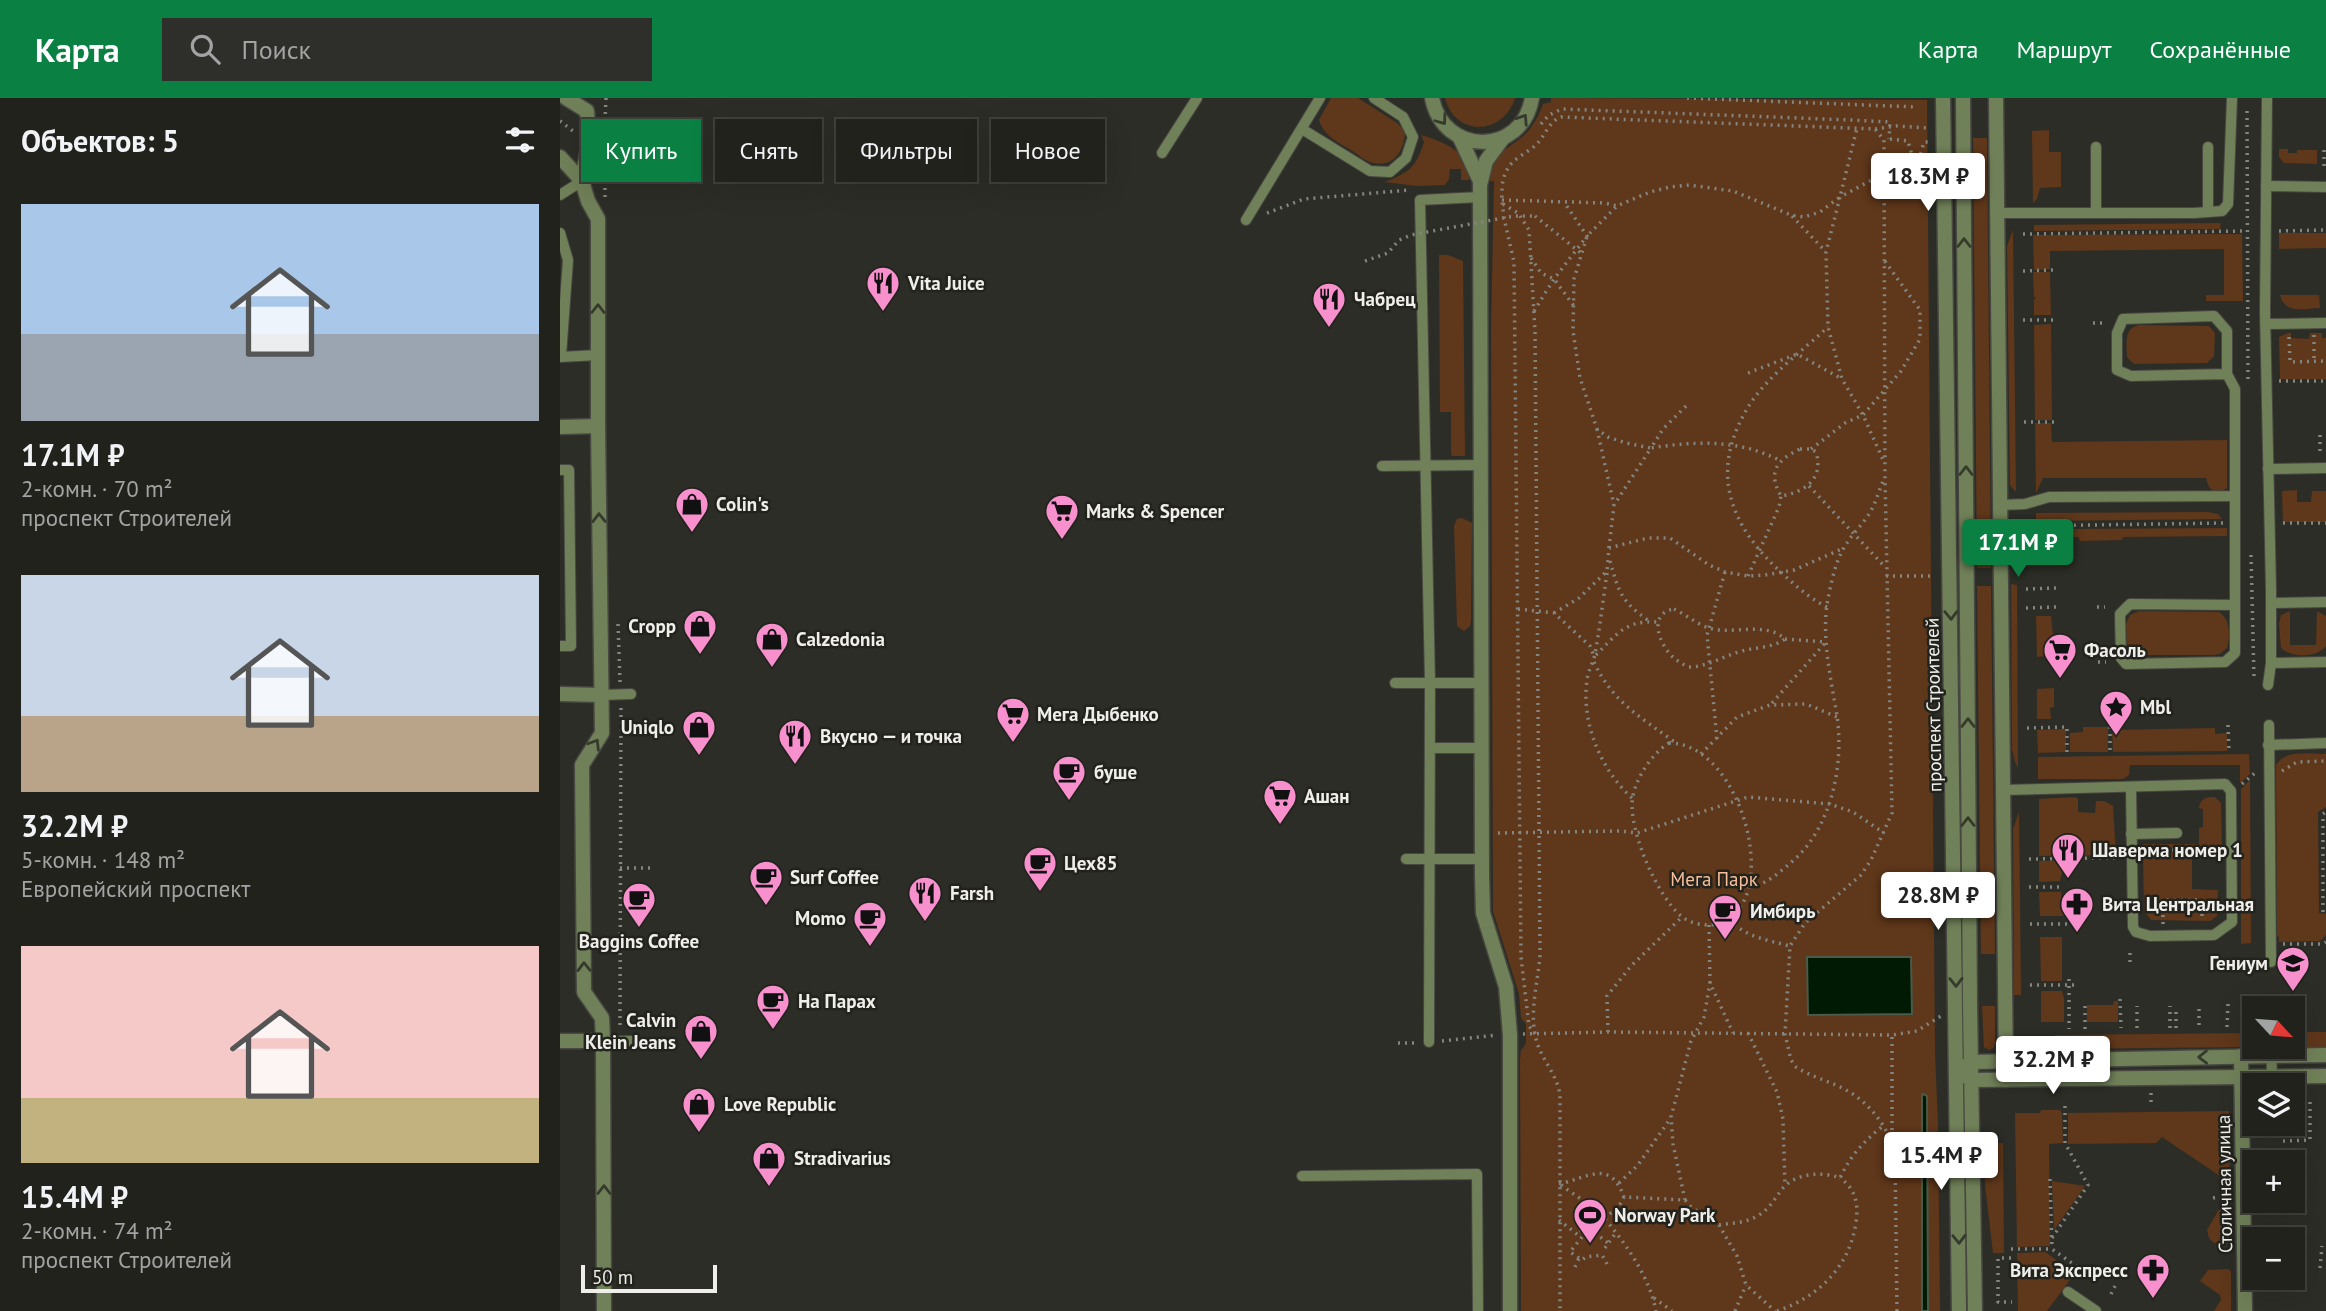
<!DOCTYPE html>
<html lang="ru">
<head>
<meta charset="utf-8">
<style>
  body { margin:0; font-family:"PT Sans",sans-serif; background:#2e2f2a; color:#f1f3f6; height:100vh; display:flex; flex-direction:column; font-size:26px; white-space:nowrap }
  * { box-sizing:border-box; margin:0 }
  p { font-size:23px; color:#a2a4a4 }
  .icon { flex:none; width:38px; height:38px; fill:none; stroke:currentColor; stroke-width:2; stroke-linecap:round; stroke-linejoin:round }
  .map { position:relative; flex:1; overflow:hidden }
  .panel { display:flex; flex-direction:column; background:#22221d; width:560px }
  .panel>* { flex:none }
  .hud { position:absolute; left:21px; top:21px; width:665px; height:63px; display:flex; gap:14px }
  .needle { width:46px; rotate:116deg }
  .buttons { position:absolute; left:1682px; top:898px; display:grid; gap:14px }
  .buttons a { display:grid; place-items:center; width:63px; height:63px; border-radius:0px; background:#22221d; box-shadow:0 7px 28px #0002,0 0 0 2px #3f3f3b; font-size:35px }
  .scale { position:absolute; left:21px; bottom:18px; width:136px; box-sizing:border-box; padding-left:7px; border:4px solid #efeeea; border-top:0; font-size:19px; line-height:24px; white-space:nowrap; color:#efeeea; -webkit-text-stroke:5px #23231d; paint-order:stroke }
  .price { position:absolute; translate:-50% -60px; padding:0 16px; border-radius:7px; background:#fff; color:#222; font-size:23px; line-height:46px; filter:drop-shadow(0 2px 4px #0008) }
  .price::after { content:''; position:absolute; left:50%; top:42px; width:21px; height:16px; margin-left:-10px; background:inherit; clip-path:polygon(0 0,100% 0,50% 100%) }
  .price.current { background:#0b8043; color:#fff }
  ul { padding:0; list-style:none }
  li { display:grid; align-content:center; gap:14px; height:371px; padding:0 21px }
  li span { display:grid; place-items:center; height:217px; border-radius:0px; color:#555 }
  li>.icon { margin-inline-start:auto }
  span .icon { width:126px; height:126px; fill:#fffc; stroke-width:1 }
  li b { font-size:30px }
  h2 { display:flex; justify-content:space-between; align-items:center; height:84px; padding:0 21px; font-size:30px }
  .pill { padding:0 24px; border-radius:0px; background:#22221d; box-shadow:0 7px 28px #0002,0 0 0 2px #3f3f3b; font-size:24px; line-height:63px }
  .pill.current { background:#0b8043; color:#fff }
  header { display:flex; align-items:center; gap:42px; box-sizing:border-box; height:98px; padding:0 35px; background:#0b8043; color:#fff }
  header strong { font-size:33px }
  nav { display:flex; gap:38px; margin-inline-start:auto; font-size:24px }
  .search { width:490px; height:63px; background:#2e2f2a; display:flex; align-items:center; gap:18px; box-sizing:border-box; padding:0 24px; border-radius:0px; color:#a2a4a4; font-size:26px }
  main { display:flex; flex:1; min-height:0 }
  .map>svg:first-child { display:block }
  .green { fill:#5f371a }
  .water { fill:#001a04; stroke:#485a49; stroke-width:2 }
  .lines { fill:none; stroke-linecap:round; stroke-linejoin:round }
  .service-casing { stroke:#484842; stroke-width:12 }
  .minor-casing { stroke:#484842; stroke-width:17 }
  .tertiary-casing { stroke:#484842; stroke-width:17 }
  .path { stroke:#858580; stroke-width:3.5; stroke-dasharray:2 5; stroke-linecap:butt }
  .service { stroke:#708058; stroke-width:10 }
  .minor { stroke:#708058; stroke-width:14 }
  .tertiary { stroke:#708058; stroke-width:14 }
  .path-bridge { stroke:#858580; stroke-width:3.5; stroke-dasharray:2 5; stroke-linecap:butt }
  .oneway { stroke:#363a2c }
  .labels { text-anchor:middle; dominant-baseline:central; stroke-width:5; stroke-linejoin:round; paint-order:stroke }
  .poi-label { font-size:19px; font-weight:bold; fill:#efeeea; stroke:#23231d; text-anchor:start }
  .street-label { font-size:19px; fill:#efeeea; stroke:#23231d }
  .park-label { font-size:19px; fill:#f8be98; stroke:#23231d }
</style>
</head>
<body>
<header>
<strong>Карта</strong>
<div class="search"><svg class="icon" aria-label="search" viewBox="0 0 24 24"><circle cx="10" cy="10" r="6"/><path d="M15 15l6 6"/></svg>Поиск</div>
<nav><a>Карта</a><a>Маршрут</a><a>Сохранённые</a></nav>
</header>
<main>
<section class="panel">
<h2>Объектов: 5<svg class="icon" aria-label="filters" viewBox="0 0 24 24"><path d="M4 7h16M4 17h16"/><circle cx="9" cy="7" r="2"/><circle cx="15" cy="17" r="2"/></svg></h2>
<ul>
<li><span style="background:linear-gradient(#a9c7e8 60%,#9aa5b1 0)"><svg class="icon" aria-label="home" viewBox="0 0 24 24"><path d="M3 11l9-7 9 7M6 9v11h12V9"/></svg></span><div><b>17.1M ₽</b><p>2-комн. · 70 m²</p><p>проспект Строителей</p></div></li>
<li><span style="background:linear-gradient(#c9d6e8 65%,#b9a48a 0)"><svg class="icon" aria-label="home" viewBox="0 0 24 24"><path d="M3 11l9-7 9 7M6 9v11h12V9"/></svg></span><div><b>32.2M ₽</b><p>5-комн. · 148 m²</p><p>Европейский проспект</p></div></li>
<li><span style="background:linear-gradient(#f6c9c9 70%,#c2b280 0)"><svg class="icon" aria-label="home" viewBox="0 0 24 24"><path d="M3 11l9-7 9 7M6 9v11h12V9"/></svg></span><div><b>15.4M ₽</b><p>2-комн. · 74 m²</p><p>проспект Строителей</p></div></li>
</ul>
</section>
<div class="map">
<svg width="1766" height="1213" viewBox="0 0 1766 1213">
  <rect width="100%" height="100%" fill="#2d2d27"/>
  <g class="green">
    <path d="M771,0H798L837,25L845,33C845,52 833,72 810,64C804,62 797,56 791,52C778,44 764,38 759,22Z"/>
    <path d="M885,0H955C943,38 895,39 885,0Z"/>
    <path d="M991,0L1367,2L1375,956L1378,1026L1380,1213H1368L1367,998H1362V1213H961L960,961L961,952L966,946V926L961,920L959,896L933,813L931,232L934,83H930C931,55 943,55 962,39C972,31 979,17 983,6L991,4Z"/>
    <polygon points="1489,32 1489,54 1501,54 1501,89 1480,90 1477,101 1473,105 1472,33"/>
    <path d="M861,37C884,44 910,53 909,82H901V71H890L889,81L885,87L857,88L825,84C850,74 856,69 864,44Z"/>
    <polygon points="1413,40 1427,40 1431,470 1417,470"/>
    <polygon points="1719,51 1728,51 1728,55 1737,55 1737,52 1757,52 1757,66 1724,65 1719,59"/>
    <polygon points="1661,125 1660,131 1474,133 1474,127"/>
    <polygon points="1453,132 1456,394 1450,387 1447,148"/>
    <polygon points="1719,135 1766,135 1766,150 1719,151"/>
    <polygon points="1682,136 1683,203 1646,203 1646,197 1664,197 1664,151 1490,153 1490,171 1474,172 1473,137"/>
    <polygon points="879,157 888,157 903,163 905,358 892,358 891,355 891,314 880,314"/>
    <polygon points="1473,174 1490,174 1491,217 1474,217 1474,202 1476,200 1474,199"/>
    <path d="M1720,197H1759L1760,210C1743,211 1725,216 1720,197Z"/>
    <polygon points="1491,226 1492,322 1475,322 1474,227"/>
    <path d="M1579,227L1649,228L1655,235L1654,258L1647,265L1574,266L1567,259C1567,246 1563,231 1579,227Z"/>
    <polygon points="1728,235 1731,235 1731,240 1749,241 1750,235 1762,235 1762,240 1766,240 1766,281 1720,281 1719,239"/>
    <path d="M1475,325H1491L1492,344L1667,342V390L1659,395C1650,392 1648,389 1646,380H1483L1476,395Z"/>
    <polygon points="1737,392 1737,404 1751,404 1752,393 1766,393 1766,424 1723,424 1722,393"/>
    <polygon points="1648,414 1658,416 1662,421 1476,423 1476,415"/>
    <polygon points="902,420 912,425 911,523 910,528 904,533 897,528 894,428 897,421"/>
    <polygon points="1667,430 1667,438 1563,439 1562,442 1520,443 1519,439 1508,439 1508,431"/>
    <polygon points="1476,432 1504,432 1504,442 1493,442 1493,446 1488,446 1489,458 1476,458"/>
    <polygon points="1451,486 1457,487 1458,670 1455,664 1452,651"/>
    <polygon points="1417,488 1431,488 1435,856 1421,856"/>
    <path d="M1579,513L1659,514C1671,522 1670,538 1667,550L1660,556L1654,557H1574L1567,550L1566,526L1570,517Z"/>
    <path d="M1730,513V547H1756L1757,513L1766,518V548C1757,560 1731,560 1721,550L1719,526L1721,517Z"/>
    <polygon points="1476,518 1491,518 1494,546 1487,546 1487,558 1477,559"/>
    <polygon points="1494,590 1494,609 1490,610 1491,621 1477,621 1477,591"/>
    <polygon points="1523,629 1548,629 1548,654 1510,654 1510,635 1523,634"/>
    <polygon points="1655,630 1655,636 1667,635 1667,653 1553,654 1552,632"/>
    <polygon points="1506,631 1506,654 1478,655 1477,632"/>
    <polygon points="1689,656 1690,676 1680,685 1680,667 1570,667 1569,677 1563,681 1478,681 1478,659"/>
    <path d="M1766,656V709L1758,714L1759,815L1766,816V837L1760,843L1719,844V839L1717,838L1716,667C1725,651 1749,656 1766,656Z"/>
    <polygon points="1690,682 1691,845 1681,846 1681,691"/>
    <polygon points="1515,699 1518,701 1518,714 1535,715 1536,703 1544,703 1553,708 1556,757 1479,758 1479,701"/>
    <path d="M1650,699H1655L1661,705L1662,750H1579L1583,746H1639V730L1643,729V711L1639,710C1640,703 1643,700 1650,699Z"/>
    <polygon points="1459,714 1461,897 1454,897 1453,731"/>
    <polygon points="1632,754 1632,791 1658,792 1657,818 1650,823 1591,822 1584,813 1583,755"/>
    <polygon points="1517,762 1507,763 1504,766 1500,783 1479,784 1479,763"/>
    <polygon points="1479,794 1501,794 1501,803 1504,803 1504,818 1480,818"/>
    <polygon points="1480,839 1502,839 1502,883 1481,883"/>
    <polygon points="1481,893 1502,893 1504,900 1504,924 1481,924"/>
    <polygon points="1554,903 1558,903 1558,924 1527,924 1527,907 1553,907"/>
    <polygon points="1422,908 1435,908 1435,945 1434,950 1429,952 1424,949"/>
    <polygon points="1733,934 1766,934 1766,949 1722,949 1732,948"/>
    <polygon points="1691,935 1691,949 1495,951 1495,937"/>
    <polygon points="1481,1012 1500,1012 1502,1015 1503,1045 1489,1046 1490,1148 1457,1149 1455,1015 1480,1015"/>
    <polygon points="1669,1013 1670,1144 1668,1146 1654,1145 1649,1140 1647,1132 1666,1099 1666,1082 1602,1039 1596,1045 1508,1046 1508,1015"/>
    <polygon points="1423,1045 1443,1045 1444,1155 1433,1155 1425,1087"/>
    <polygon points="1492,1083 1525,1088 1494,1132"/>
    <polygon points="1485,1154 1515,1175 1487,1213 1458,1213 1457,1155"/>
    <polygon points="1668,1171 1671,1173 1671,1213 1654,1213 1661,1202 1660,1197 1640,1183 1648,1172"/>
  </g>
  <g class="water">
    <polygon points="1247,859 1351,859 1352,916 1248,917"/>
    <polygon points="1363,996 1367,998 1368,1213 1362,1213 1362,997"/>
  </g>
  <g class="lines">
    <defs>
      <g id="service">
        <polyline points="1707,0 1705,214 1711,492 1711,565 1708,587"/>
        <polyline points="742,31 810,73 830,74 846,60 853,39 843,19 814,0"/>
        <polyline points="1648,49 1648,114"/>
        <polyline points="602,55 637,0"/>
        <polyline points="1706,88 1766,89"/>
        <polyline points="0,97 22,83"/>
        <polyline points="1536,114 1536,49"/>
        <polyline points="1437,115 1634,115 1662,113 1668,106 1672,0"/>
        <polyline points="686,122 760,0"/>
        <polyline points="0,135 8,162 1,258"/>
        <polyline points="1707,226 1766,225"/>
        <polyline points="0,259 38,257"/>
        <polyline points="822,368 921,367"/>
        <polyline points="1708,371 1766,370"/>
        <polyline points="0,372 9,372 11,548 0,548"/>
        <path d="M1675,398C1675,450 1675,503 1675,555L1665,564L1566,566L1561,560L1560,516L1570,506L1675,507"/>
        <polyline points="1440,407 1465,406 1489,399 1675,398 1675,291 1667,276 1667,233 1654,218 1563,221 1557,235 1557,272 1571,278 1667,276"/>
        <polyline points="1711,505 1766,504"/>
        <polyline points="1711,565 1766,564"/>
        <polyline points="835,585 922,585"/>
        <polyline points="42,597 71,596"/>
        <polyline points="1709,627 1711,864"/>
        <polyline points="1708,647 1766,645"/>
        <polyline points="870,650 922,650"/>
        <polyline points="1443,692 1665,686 1671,693 1672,824 1654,837 1590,838 1576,834 1573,829 1571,689"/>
        <polyline points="1571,736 1617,735"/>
        <polyline points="846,761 922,761"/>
        <polyline points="1711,902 1711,910"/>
        <polyline points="43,943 71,943"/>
        <polyline points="869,944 870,585 860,102 920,99"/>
        <polyline points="1711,948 1712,977"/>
        <polyline points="742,1078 917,1076 918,1213"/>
        <polyline points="1508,1194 1536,1213"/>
      </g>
      <g id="minor">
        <polyline points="6,0 27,13 29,44 22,83 28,103 38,121 38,328 42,635 22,667 24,894 42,920 43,943 44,1213"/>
        <path d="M872,0C883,58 962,59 972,0"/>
        <polyline points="1436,0 1446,982"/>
        <polyline points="900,40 920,83"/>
        <polyline points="943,40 926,63 920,87 922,778 923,815 946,889 950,937 950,1213"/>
        <polyline points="0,59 22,83"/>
        <polyline points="0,329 38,328"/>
        <polyline points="0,596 42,597"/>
        <polyline points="0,943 43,943"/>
        <polyline points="1681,958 1685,1213"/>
      </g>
      <g id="tertiary">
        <polyline points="1383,0 1399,1213"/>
        <polyline points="1403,0 1410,908 1415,1213"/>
        <polyline points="1404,969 1412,964 1766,957"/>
        <polyline points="1405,978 1412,982 1766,978"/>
      </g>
    </defs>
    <use href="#service" class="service-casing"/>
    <use href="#minor" class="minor-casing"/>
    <use href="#tertiary" class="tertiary-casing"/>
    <g class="path">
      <polyline points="1127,0 1356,9"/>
      <polyline points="1687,13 1688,285"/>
      <polyline points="0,23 13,33"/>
      <polyline points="45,23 46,0"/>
      <polyline points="981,26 989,17 1002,11 1291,22 1330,24 1329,41"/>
      <polyline points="1315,31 1336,28 1369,30"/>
      <polyline points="1330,41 1348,43 1356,71 1364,44 1369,44"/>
      <polyline points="45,55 45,99"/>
      <polyline points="1764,68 1764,49"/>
      <polyline points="1323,76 1280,99 1266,154 1268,229 1282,281 1303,317 1324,364"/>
      <polyline points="942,102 1045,105 1057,108"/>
      <path d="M943,106L958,115L969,132L975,233L980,857C978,885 969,913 976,941C981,961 997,976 1000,997V1213"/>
      <polyline points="707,115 744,101 850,92"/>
      <polyline points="975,118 1022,156"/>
      <polyline points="1232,118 1265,153"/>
      <polyline points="1719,133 1766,132"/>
      <polyline points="1463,136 1687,133"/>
      <polyline points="971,160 981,175 994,181 1014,208"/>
      <polyline points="1463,173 1493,172"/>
      <polyline points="974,213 994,181 1027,138 1004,104"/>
      <polyline points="1463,222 1493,222"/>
      <polyline points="1533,225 1543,225"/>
      <polyline points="1754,237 1754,263"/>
      <polyline points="1729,239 1730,264 1766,263"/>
      <polyline points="1188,275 1237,256 1282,281"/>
      <polyline points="1719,283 1766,283"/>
      <polyline points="1126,308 1103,331 1091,350 1066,345 1048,339 1037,331 1020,280 1013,233 1014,181 1027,138 1057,108 1090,94 1110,89 1129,87 1173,93 1231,117 1244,119 1260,114 1280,99 1297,30"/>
      <polyline points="1464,324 1494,324"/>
      <polyline points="1037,331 1054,407"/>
      <polyline points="1760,337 1760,357"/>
      <path d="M1240,351H1251L1256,354C1264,381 1245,394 1221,398C1207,374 1217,362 1240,351Z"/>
      <polyline points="1251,351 1285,325 1303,317 1341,273 1360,241 1360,212 1324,162"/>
      <polyline points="1249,388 1325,469"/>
      <polyline points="1723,425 1766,425"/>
      <polyline points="1465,428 1663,425"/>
      <path d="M1049,450L1054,407L1091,350C1136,343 1179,341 1221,363"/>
      <polyline points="1691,457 1694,579"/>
      <polyline points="1466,462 1490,461 1491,449 1495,449"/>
      <path d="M1050,463C1059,495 1061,503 1089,523"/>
      <path d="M1047,475C1043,502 1040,529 1035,556C1033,565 1028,573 1027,582C1021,625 1041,672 1072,700"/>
      <polyline points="1188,478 1219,409 1221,398"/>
      <polyline points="1326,478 1371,478"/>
      <polyline points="1466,491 1497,490"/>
      <path d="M1267,509C1251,501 1238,490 1224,477C1168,427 1147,371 1192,303C1212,275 1243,252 1268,229"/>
      <polyline points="1537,509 1545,509"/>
      <polyline points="1466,510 1496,509"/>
      <polyline points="958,511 994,515 1030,548 1034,558"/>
      <path d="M1114,511C1129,518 1142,531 1159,532C1181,534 1207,525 1225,541C1212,550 1197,549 1182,553C1163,558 1148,569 1128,569C1121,565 1115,562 1110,556C1098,543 1089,515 1114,511Z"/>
      <polyline points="994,515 1019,500 1047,473 1049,450 1088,440 1110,440 1149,467 1165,474 1188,478 1205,477 1234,472 1284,450"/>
      <polyline points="58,526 60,584"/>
      <polyline points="1225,541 1266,544"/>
      <path d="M1036,557C1057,536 1065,522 1098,524"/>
      <path d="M1034,564C1052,604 1082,620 1116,645"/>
      <polyline points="1538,564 1546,564"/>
      <polyline points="1212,605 1266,544"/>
      <polyline points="1668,627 1669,654"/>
      <polyline points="1550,629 1550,657"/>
      <polyline points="1467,630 1507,629 1507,656"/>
      <polyline points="1157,641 1147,537 1165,474"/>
      <path d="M1109,645C1172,645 1211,762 1181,808C1176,816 1171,823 1162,825C1149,829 1132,827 1121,818C1097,797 1072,739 1072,707C1072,685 1091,656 1109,645Z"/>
      <polyline points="1141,656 1177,619 1210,607 1246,606 1277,619"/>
      <polyline points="1722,673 1737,664 1766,663"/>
      <polyline points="1682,686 1695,675"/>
      <polyline points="938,735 1059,733 1077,735 1188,699 1270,706 1293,714 1324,735"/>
      <polyline points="1584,752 1659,752"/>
      <polyline points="1469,761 1557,760"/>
      <polyline points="60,770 92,770"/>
      <path d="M1190,789C1208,786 1221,773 1235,761C1272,727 1284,666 1277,618C1271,581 1262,543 1267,506C1271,486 1275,462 1287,445C1293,435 1303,426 1309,416C1316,405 1319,392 1324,381"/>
      <polyline points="1469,789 1503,789"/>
      <polyline points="1763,814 1763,716 1766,714"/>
      <path d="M1169,822C1187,839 1206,842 1230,848"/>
      <polyline points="1470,826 1514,826"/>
      <polyline points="1603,826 1603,802 1642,802 1642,823"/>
      <polyline points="1149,827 1150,885 1173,935"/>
      <polyline points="1723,846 1763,846 1766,844"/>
      <polyline points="1570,864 1570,850"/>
      <polyline points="1509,881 1509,931"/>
      <polyline points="1470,887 1515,887"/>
      <polyline points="1560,901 1561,930"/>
      <polyline points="1639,911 1639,929"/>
      <polyline points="60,927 61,610"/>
      <polyline points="1667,929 1668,906"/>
      <polyline points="1577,930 1577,908"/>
      <polyline points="1610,930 1610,908"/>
      <polyline points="1616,930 1616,911"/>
      <polyline points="1525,931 1525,907"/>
      <polyline points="1048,934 1047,898 1071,868 1122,819"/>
      <polyline points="1188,935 1217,994 1223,1021 1225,1088"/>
      <polyline points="963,936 1048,934 1332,937 1357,933 1381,918"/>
      <path d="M975,936L969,928L961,859L954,164C949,139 934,94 947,72C952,61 967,55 976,47C985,38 989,23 1001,19L1315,31L1324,42L1325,379L1332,715L1311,762L1301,777L1245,825L1230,848L1225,936L1231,962L1236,969C1251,979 1270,983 1286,992C1310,1005 1329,1030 1335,1056L1337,1213"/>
      <polyline points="882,943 937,937"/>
      <polyline points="838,945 856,945"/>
      <polyline points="1591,1004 1591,994"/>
      <polyline points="1332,1039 1332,937"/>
      <polyline points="1723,1043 1750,1042 1750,1002"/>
      <polyline points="1490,1081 1492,1151"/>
      <polyline points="1059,1085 1078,1067 1110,1021"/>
      <path d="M999,1086C1028,1080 1050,1060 1064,1099"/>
      <path d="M1001,1087C1015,1098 1033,1107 1045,1121C1066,1146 1090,1180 1096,1213"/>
      <polyline points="1653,1100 1670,1096"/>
      <polyline points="1125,1102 1113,1046 1111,1019 1131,943 1144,919 1150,885"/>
      <polyline points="1044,1120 1058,1110 1064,1099 1125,1102 1131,1109 1159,1127 1177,1158 1186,1187 1215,1213"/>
      <polyline points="999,1122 1018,1137 1035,1113"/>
      <path d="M1159,1127C1172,1125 1186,1125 1197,1118C1209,1112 1215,1100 1223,1090C1236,1075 1263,1073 1280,1080C1290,1058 1304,1043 1323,1028"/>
      <polyline points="1492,1140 1528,1087 1505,1045 1505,1005"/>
      <polyline points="1045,1150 1055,1136"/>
      <polyline points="1451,1151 1492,1151 1519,1170 1517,1173"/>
      <polyline points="1451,1160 1438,1160 1438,1204 1452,1204"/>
      <polyline points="1047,1166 1042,1157 1026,1159 1022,1162 1010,1154 1029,1130 1048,1145"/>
      <polyline points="1015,1169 1019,1160"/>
      <polyline points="1760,1170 1762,1148"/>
      <polyline points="1723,1183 1728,1183"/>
      <polyline points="1551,1196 1556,1186"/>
      <polyline points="1094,1200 1112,1213"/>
      <polyline points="1175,1213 1186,1187"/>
      <path d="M1217,1213C1259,1199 1290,1168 1296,1124C1299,1106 1295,1090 1280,1080"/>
    </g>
    <use href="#service" class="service"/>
    <use href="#minor" class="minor"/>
    <use href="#tertiary" class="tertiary"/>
    <polyline class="path-bridge" points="805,163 828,155 839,142 851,137 954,118 975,118"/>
  </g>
  <defs><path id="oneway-chevron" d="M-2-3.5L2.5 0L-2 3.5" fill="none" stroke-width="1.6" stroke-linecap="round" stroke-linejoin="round" transform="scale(1.75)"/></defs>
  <g class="oneway">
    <use href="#oneway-chevron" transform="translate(963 21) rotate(-57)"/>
    <use href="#oneway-chevron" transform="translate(882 22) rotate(54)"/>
    <use href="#oneway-chevron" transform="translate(1404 145) rotate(-90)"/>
    <use href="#oneway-chevron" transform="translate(38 211) rotate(-90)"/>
    <use href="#oneway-chevron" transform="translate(1406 373) rotate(-90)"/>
    <use href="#oneway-chevron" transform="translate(39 420) rotate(-91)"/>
    <use href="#oneway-chevron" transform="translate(1391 517) rotate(89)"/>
    <use href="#oneway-chevron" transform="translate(1408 625) rotate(-90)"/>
    <use href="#oneway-chevron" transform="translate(35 646) rotate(-58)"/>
    <use href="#oneway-chevron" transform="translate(1408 724) rotate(-90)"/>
    <use href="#oneway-chevron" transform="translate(24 869) rotate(-91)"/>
    <use href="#oneway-chevron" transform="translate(1396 884) rotate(89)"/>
    <use href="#oneway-chevron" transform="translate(1643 959) rotate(179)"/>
    <use href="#oneway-chevron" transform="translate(44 1092) rotate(-90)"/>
    <use href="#oneway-chevron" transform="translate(1399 1141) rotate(89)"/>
  </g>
  <defs>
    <symbol id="restaurant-pin" viewBox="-11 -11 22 30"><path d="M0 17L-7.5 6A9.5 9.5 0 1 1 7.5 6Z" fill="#f790cd" stroke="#23231d"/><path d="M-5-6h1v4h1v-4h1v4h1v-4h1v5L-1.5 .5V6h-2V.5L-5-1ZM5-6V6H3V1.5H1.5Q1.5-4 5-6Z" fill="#111"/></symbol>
    <symbol id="shop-pin" viewBox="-11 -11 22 30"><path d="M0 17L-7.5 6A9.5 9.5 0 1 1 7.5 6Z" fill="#f790cd" stroke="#23231d"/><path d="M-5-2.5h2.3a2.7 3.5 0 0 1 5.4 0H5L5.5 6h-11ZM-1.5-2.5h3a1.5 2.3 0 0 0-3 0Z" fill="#111"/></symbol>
    <symbol id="supermarket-pin" viewBox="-11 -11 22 30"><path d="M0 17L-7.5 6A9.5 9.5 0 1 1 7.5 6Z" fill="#f790cd" stroke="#23231d"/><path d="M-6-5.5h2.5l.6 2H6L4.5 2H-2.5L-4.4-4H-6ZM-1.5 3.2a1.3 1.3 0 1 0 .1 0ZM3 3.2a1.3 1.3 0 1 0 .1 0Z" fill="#111"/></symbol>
    <symbol id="sight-pin" viewBox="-11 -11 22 30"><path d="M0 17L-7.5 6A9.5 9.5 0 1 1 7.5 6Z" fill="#f790cd" stroke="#23231d"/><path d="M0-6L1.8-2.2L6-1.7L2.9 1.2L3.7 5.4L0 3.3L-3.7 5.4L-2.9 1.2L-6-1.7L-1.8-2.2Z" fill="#111"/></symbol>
    <symbol id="cafe-pin" viewBox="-11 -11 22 30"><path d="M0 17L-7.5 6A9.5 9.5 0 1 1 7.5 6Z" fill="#f790cd" stroke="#23231d"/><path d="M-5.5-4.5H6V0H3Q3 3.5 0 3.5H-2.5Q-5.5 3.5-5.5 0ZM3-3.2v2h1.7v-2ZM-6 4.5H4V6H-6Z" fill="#111"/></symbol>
    <symbol id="pharmacy-pin" viewBox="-11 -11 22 30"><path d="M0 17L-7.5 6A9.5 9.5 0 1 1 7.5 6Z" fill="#f790cd" stroke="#23231d"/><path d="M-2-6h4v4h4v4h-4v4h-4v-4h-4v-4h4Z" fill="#111"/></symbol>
    <symbol id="school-pin" viewBox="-11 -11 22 30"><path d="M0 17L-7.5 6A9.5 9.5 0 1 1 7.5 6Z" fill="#f790cd" stroke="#23231d"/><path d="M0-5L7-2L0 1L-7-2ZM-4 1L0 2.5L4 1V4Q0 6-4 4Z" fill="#111"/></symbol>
    <symbol id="stadium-pin" viewBox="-11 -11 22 30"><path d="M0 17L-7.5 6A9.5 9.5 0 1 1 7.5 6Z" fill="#f790cd" stroke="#23231d"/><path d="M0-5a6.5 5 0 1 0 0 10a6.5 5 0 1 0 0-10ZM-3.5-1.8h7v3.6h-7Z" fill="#111"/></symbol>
  </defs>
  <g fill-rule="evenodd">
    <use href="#restaurant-pin" x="304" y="166" width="38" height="52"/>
    <use href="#restaurant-pin" x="750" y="182" width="38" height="52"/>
    <use href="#shop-pin" x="113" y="387" width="38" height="52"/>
    <use href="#supermarket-pin" x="483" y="394" width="38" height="52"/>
    <use href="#shop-pin" x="121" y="509" width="38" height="52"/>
    <use href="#shop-pin" x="193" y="522" width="38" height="52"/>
    <use href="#supermarket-pin" x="1481" y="533" width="38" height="52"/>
    <use href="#sight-pin" x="1537" y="590" width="38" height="52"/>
    <use href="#supermarket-pin" x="434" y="597" width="38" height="52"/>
    <use href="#shop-pin" x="120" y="610" width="38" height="52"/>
    <use href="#restaurant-pin" x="216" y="619" width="38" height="52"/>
    <use href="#cafe-pin" x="490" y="655" width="38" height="52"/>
    <use href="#supermarket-pin" x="701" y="679" width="38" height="52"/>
    <use href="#restaurant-pin" x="1489" y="733" width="38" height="52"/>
    <use href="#cafe-pin" x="461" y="746" width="38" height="52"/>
    <use href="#cafe-pin" x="187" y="760" width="38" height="52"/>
    <use href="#restaurant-pin" x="346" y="776" width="38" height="52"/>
    <use href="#cafe-pin" x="60" y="782" width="38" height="52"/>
    <use href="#pharmacy-pin" x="1498" y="787" width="38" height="52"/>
    <use href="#cafe-pin" x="1146" y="794" width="38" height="52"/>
    <use href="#cafe-pin" x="291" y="801" width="38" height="52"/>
    <use href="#school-pin" x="1714" y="846" width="38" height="52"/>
    <use href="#cafe-pin" x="194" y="884" width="38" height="52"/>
    <use href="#shop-pin" x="122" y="914" width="38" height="52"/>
    <use href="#shop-pin" x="120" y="987" width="38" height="52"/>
    <use href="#shop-pin" x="190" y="1041" width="38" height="52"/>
    <use href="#stadium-pin" x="1011" y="1098" width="38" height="52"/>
    <use href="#pharmacy-pin" x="1574" y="1153" width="38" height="52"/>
  </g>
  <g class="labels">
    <g class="poi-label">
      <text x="348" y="185">Vita Juice</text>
      <text x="794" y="201">Чабрец</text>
      <text x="156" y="406">Colin's</text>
      <text x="526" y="413">Marks &amp; Spencer</text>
      <text x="116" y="528" text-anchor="end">Cropp</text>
      <text x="236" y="541">Calzedonia</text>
      <text x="1524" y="552">Фасоль</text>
      <text x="1580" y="609">Mbl</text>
      <text x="477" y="616">Мега Дыбенко</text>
      <text x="114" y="629" text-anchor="end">Uniqlo</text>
      <text x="260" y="638">Вкусно — и точка</text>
      <text x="534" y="674">буше</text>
      <text x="744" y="698">Ашан</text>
      <text x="1532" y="752">Шаверма номер 1</text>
      <text x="504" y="765">Цех85</text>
      <text x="230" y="779">Surf Coffee</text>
      <text x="390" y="795">Farsh</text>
      <text x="1542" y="806">Вита Центральная</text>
      <text x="1190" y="813">Имбирь</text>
      <text x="286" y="820" text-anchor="end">Momo</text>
      <text x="79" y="843" text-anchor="middle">Baggins Coffee</text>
      <text x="1708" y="865" text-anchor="end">Гениум</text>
      <text x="238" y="903">На Парах</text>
      <text x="116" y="922" text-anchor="end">Calvin<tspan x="116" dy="22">Klein Jeans</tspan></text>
      <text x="164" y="1006">Love Republic</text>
      <text x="234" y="1060">Stradivarius</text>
      <text x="1054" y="1117">Norway Park</text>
      <text x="1568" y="1172" text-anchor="end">Вита Экспресс</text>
    </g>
    <g class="street-label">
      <text transform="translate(1373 607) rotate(-91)">проспект Строителей</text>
      <text transform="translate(1664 1086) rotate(-91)">Столичная улица</text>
    </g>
    <g class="park-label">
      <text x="1154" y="781">Мега Парк</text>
    </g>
  </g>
</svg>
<div class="buttons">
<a><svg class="needle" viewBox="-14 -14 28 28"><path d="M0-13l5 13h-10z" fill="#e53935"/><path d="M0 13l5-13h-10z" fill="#a2a4a4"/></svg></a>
<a><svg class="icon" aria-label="layers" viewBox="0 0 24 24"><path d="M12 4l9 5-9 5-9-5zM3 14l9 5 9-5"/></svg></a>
<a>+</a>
<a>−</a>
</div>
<div class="scale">50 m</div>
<b class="price" style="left:1368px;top:115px">18.3M ₽</b>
<b class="price current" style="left:1458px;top:481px">17.1M ₽</b>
<b class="price" style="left:1378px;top:834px">28.8M ₽</b>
<b class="price" style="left:1493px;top:998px">32.2M ₽</b>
<b class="price" style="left:1381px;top:1094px">15.4M ₽</b>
<div class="hud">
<a class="pill current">Купить</a>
<a class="pill">Снять</a>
<a class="pill">Фильтры</a>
<a class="pill">Новое</a>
</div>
</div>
</main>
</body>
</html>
